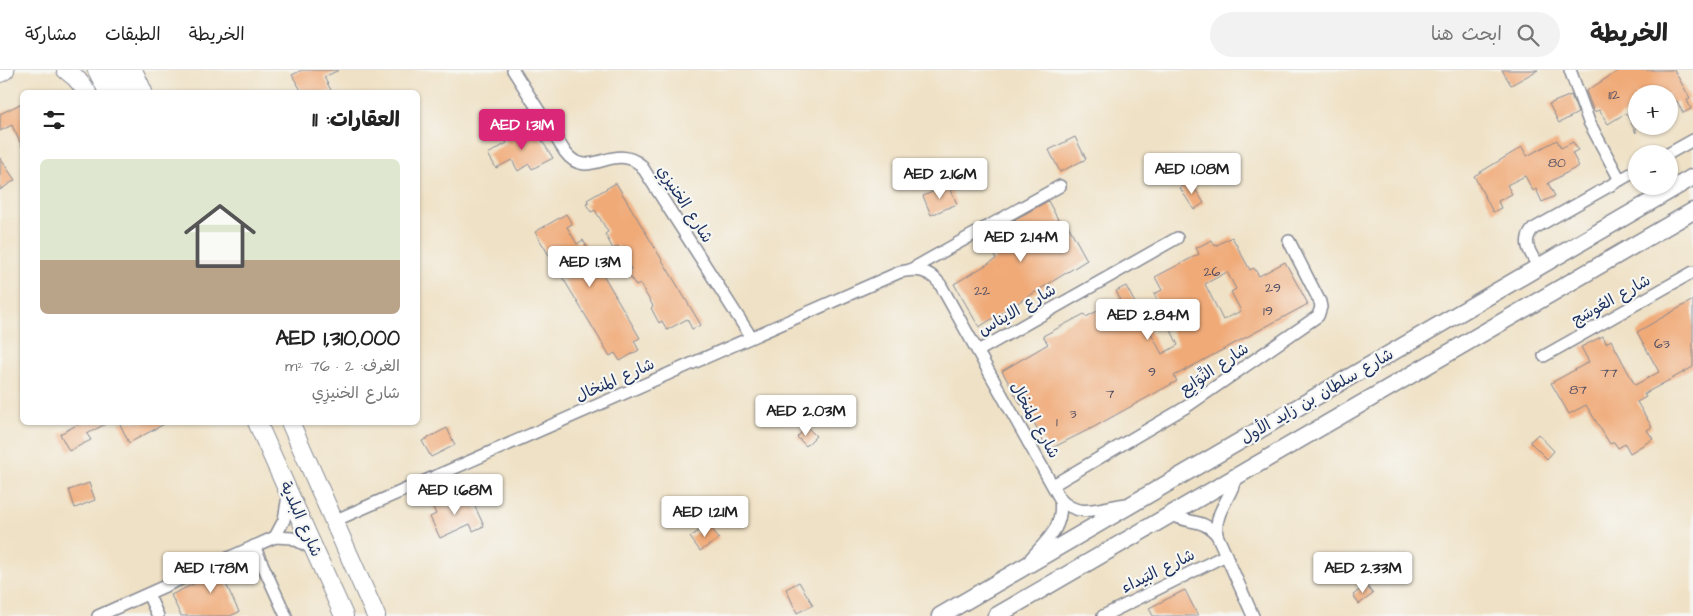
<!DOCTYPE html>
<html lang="ar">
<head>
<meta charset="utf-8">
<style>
  body { margin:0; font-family:"Architects Daughter","Playpen Sans Arabic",sans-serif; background:#f2f2f2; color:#222; direction:rtl; height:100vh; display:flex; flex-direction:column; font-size:19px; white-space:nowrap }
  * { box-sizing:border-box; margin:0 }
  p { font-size:16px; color:#767676 }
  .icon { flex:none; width:28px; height:28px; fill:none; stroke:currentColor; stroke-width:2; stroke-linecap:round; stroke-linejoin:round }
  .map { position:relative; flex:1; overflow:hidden; direction:ltr }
  .sheet { position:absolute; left:20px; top:20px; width:400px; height:335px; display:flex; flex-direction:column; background:#fff; border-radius:8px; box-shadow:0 1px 4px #0004; direction:rtl }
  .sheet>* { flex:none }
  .tools { position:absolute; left:1628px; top:15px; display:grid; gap:10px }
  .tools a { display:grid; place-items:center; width:50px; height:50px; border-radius:50%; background:#fff; box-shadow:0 1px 4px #0004; font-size:25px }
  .price { position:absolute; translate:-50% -42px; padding:0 11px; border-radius:5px; background:#fff; color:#222; font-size:16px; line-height:32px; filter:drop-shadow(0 1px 2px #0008) }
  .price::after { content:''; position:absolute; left:50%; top:30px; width:15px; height:11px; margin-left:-8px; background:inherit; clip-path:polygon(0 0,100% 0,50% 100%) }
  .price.active { background:#db2777; color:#fff }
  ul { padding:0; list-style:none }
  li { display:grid; align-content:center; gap:10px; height:265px; padding:0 20px }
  li span { display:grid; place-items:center; height:155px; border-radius:8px; color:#555 }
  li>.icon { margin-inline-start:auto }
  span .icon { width:90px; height:90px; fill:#fffc; stroke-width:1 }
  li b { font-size:21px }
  h2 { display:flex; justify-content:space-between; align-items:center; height:60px; padding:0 20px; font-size:21px }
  header { display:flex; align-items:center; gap:30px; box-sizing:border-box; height:70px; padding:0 25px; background:#fff; border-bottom:1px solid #e0e0e0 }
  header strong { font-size:24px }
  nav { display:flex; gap:28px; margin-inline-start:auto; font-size:18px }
  .search { width:350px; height:45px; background:#f2f2f2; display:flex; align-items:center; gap:12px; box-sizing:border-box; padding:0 18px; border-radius:28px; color:#767676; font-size:19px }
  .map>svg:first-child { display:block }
  .building { fill:#f0aa78; fill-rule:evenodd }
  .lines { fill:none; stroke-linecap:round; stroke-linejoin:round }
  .minor-casing { stroke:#858892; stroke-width:14 }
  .secondary-casing { stroke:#858892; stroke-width:19 }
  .primary-casing { stroke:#858892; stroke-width:20 }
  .minor { stroke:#fff; stroke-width:11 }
  .secondary { stroke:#fff; stroke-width:16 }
  .primary { stroke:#fff; stroke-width:18 }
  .labels { text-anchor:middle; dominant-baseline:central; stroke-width:4.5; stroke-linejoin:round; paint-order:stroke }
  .number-label { font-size:14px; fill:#504e64 }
  .street-label { font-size:16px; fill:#1b2f5e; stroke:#f6f6f2 }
</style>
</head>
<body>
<header>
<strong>الخريطة</strong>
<div class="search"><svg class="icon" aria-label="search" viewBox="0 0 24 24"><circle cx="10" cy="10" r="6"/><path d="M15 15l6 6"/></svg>ابحث هنا</div>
<nav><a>الخريطة</a><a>الطبقات</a><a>مشاركة</a></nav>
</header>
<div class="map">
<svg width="1693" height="546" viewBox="0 0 1693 546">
  <rect width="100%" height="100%" fill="#f6f6f2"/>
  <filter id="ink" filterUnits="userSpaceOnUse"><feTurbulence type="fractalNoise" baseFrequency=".02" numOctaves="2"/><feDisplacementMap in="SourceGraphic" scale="10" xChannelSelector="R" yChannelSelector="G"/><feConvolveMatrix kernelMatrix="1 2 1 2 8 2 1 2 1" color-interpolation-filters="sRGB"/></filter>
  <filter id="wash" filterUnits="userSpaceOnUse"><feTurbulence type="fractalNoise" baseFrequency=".0096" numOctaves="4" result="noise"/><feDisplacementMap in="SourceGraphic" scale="20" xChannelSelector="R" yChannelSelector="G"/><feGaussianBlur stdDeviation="1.12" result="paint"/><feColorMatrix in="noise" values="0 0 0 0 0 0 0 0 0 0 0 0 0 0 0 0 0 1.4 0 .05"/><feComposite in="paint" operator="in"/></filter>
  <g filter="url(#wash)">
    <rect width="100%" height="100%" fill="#efe1c5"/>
    <g id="blocks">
      <g class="building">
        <polygon points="302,0 339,0 324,7 332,22 302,22 292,5"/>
        <polygon points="1502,0 1538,0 1511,15"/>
        <polygon points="1620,0 1674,0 1690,28 1687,30 1691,39 1683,43 1677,31 1669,36 1669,24 1636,24 1636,63 1626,43 1608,54 1599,40 1594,42 1586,21"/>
        <polygon points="1571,25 1578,43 1559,53 1549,34"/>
        <polygon points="22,33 22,77 12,55 0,61 0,44"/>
        <polygon points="532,55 553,88 532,99 529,94 518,101 512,90 496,98 488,84 507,73 505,70"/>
        <polygon points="1075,67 1086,89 1060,102 1049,80"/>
        <polygon points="1557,70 1561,78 1573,72 1578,80 1572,83 1579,96 1548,113 1555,126 1542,132 1536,119 1533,121 1525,106 1507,115 1512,124 1498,131 1501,138 1493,142 1474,106 1522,77 1527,86"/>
        <polygon points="0,88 15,110 0,120"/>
        <polygon points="1190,111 1204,133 1194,140 1180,118"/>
        <polygon points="616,113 701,255 692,259 687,249 667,260 662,251 659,253 651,238 653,236 640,214 636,216 627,201 631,199 618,176 613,179 605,164 608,162 595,140 591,142 586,134 589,133 587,130"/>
        <polygon points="949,115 957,134 931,145 923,126"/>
        <polygon points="1048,131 1060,153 1065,150 1087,190 979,257 954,214 996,189 984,167"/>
        <polygon points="566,144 572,154 567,157 577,174 583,170 640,268 634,271 639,280 620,291 615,283 610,286 535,162"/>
        <path d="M1232,167L1250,200L1254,198L1259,206L1285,192L1308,234L1174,306L1177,311L1094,357L1048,380L1024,333L1021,335L1002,301L1048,274L1043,266L1084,244L1086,247L1120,229L1116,221L1126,216L1162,284L1178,275L1154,224L1162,220L1155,207L1199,184L1196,178L1212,170L1215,176ZM1227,202L1236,219L1231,222L1241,241L1223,250L1205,214Z"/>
        <polygon points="1693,230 1693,297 1644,324 1646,327 1637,332 1652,357 1647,360 1653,369 1630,383 1625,374 1618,378 1614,372 1610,374 1586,335 1569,344 1551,313 1589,292 1581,277 1603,266 1606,273 1611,270 1635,315 1659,302 1637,262"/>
        <polygon points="82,352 109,352 87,364 91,370 69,381 60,364"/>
        <polygon points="119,352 168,352 129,373"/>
        <polygon points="807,357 816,366 806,376 797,367"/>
        <polygon points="447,358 455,375 431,387 422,371"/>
        <polygon points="1538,364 1554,381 1547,389 1530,372"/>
        <polygon points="89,413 95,430 75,438 69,420"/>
        <polygon points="445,426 448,434 456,429 459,434 471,428 484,456 473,461 470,454 440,468 430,447 436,444 431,433"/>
        <polygon points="709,454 719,469 700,481 690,467"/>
        <polygon points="244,489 250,502 226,514 239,542 230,546 181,546 171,525"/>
        <polygon points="799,512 813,535 797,543 786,519"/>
        <polygon points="1366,515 1373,524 1359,534 1353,525"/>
        <polygon points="1185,520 1198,546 1153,546 1149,538"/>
      </g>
    </g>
  </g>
  <g filter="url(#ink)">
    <use href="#blocks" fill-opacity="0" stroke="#858892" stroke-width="1"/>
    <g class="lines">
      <defs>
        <g id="minor">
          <path d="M513,0L565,82C588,113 612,71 641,95L751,267"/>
          <polyline points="1570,0 1589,52 1620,110"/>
          <polyline points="1668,84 1693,70"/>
          <path d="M1538,196C1531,184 1521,172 1533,159L1636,101"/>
          <polyline points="910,200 1060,116"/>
          <polyline points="978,281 1177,168"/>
          <polyline points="1544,286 1693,202"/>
          <path d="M1236,407C1231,429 1214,441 1217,465L1253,546"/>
          <polyline points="1053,415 1186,337 1318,246 1321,237 1320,232 1289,171"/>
          <path d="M1171,444C1188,455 1202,447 1217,465"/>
          <path d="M334,451L900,202C917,198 929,200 940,214L1060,429C1081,451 1103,435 1129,434"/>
          <polyline points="275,467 284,450 288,426"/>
          <polyline points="254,476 286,546"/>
          <path d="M1031,488C1048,469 1064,457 1060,429"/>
          <polyline points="148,524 158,546"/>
          <polyline points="98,546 275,467 292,468 313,479"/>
          <polyline points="1103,546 1226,485"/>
        </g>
        <g id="secondary">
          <polyline points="940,546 1693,107"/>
          <polyline points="996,546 1693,141"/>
        </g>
        <g id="primary">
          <polyline points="66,0 76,8 87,22"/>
          <polyline points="97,0 108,22"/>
          <polyline points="114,0 126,22"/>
          <polyline points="133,0 143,22"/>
          <polyline points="0,3 5,0"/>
          <polyline points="257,352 344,546"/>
          <polyline points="290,352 376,546"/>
        </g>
      </defs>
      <use href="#minor" class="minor-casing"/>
      <use href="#secondary" class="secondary-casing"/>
      <use href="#primary" class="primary-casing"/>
      <use href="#minor" class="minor"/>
      <use href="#secondary" class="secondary"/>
      <use href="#primary" class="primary"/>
    </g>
  </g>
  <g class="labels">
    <g class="number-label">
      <text x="1614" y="25">112</text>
      <text x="1557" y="93">80</text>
      <text x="1212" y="202">26</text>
      <text x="1273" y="218">29</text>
      <text x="982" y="221">22</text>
      <text x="1268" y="241">19</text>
      <text x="1662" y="274">63</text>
      <text x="1152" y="302">9</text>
      <text x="1609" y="303">77</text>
      <text x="1578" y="320">87</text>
      <text x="1110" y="324">7</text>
      <text x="1073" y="344">3</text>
      <text x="1057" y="352">1</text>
    </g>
    <g class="street-label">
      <text transform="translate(685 134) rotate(57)">شارع الخنيزِي</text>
      <text transform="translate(1611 230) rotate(-29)">شارع العُوسَج</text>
      <text transform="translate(1017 240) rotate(-30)">شارع الايناس</text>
      <text transform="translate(1214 299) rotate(-34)">شارع النِّوَايِع</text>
      <text transform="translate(615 310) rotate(-24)">شارع المنخال</text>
      <text transform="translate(1317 326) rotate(-30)">شارع سلطان بن زايد الأول</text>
      <text transform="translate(1035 350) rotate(61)">شارع المنخال</text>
      <text transform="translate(301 449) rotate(66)">شارع البلدية</text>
      <text transform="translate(1158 501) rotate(-26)">شارع البَيداء</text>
    </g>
  </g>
</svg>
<div class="tools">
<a>+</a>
<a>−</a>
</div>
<b class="price active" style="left:522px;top:81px">AED 1.31M</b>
<b class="price" style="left:1192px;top:125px">AED 1.08M</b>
<b class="price" style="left:940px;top:130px">AED 2.16M</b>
<b class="price" style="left:1021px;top:193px">AED 2.14M</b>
<b class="price" style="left:590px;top:218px">AED 1.3M</b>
<b class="price" style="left:1148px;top:271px">AED 2.84M</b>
<b class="price" style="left:806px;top:367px">AED 2.03M</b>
<b class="price" style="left:455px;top:446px">AED 1.68M</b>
<b class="price" style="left:705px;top:468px">AED 1.21M</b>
<b class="price" style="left:211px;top:524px">AED 1.78M</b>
<b class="price" style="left:1363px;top:524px">AED 2.33M</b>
<section class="sheet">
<h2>العقارات: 11<svg class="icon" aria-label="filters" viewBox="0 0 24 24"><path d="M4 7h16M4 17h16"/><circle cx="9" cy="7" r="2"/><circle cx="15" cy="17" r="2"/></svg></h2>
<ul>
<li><span style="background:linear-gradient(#dfe7d0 65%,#b9a48a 0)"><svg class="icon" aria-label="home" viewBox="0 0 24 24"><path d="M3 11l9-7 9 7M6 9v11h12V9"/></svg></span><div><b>AED 1,310,000</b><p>الغرف: 2 · 76 m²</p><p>شارع الخنيزِي</p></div></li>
</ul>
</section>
</div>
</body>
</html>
